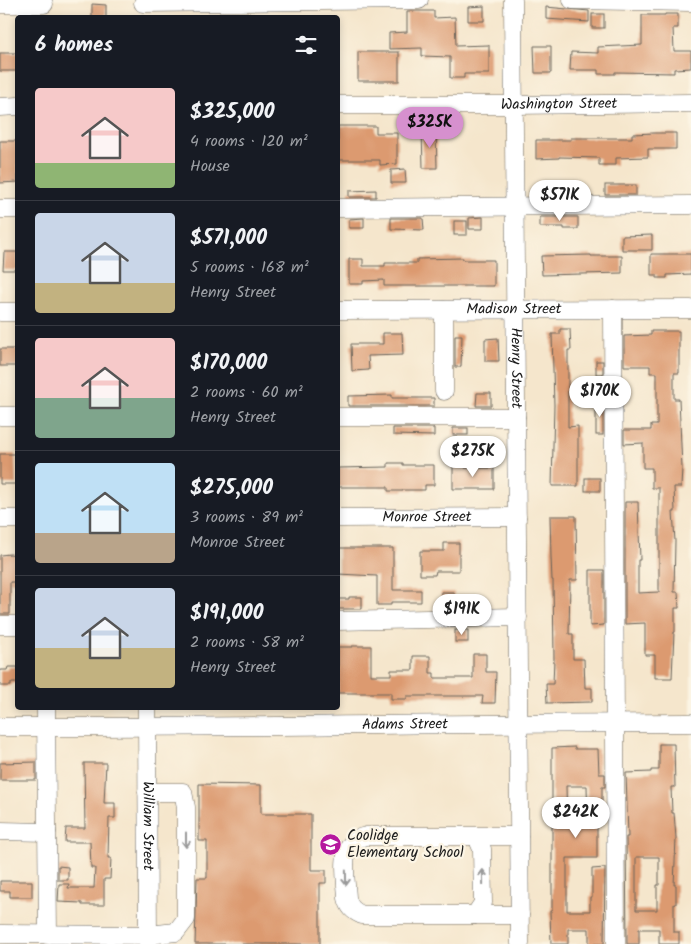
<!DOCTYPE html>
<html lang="en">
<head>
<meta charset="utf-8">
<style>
  body { margin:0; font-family:Kalam,sans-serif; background:#20242c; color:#f1f3f6; height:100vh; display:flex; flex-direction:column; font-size:19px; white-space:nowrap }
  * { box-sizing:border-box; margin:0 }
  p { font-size:16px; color:#9ea1a6 }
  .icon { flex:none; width:28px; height:28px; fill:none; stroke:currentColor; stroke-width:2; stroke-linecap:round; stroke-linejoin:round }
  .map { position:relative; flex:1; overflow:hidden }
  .drawer { position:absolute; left:15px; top:15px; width:325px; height:695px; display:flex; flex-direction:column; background:#171b24; border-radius:5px; box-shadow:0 2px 8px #0003 }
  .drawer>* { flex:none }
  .price { position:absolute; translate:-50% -42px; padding:0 11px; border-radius:18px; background:#fff; color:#222; font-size:16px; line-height:32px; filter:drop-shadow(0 1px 2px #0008) }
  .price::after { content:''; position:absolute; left:50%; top:30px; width:15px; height:11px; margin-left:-8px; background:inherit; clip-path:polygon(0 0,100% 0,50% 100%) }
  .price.active { background:#d690ce; color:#111 }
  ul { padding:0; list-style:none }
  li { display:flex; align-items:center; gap:15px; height:125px; padding:0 20px }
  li+li { border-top:1px solid #363941 }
  li span { display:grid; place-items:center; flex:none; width:140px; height:100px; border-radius:5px; color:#555 }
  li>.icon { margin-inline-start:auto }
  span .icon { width:60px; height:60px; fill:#fffc; stroke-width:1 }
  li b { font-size:21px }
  h2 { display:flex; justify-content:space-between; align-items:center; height:60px; padding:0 20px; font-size:21px }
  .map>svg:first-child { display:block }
  .building { fill:#dc9a70; fill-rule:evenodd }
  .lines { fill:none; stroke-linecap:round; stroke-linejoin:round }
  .minor-casing { stroke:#68635a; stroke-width:19 }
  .minor { stroke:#fff; stroke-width:18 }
  .oneway { stroke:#999 }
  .labels { text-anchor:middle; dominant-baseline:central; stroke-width:4.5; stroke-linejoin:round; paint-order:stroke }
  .street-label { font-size:15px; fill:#1c1c1c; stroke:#fcf5e5 }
  .poi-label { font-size:15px; fill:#1c1c1c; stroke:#fcf5e5; text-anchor:start }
</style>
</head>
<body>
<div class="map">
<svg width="691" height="944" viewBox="0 0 691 944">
  <rect width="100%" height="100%" fill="#fcf5e5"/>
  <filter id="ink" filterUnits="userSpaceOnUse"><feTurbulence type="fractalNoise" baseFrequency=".02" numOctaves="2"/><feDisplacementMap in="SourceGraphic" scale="10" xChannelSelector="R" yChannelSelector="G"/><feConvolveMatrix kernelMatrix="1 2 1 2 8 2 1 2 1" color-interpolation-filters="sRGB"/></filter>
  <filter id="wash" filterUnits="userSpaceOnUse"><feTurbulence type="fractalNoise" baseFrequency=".0096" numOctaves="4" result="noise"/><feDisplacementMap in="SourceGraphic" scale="20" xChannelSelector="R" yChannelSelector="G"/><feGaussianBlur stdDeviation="1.12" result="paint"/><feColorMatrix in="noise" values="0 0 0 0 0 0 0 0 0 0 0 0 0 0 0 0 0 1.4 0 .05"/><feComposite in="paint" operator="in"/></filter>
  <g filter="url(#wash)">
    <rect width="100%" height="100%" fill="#f5e6cc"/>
    <g id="blocks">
      <g class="building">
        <polygon points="92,4 106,5 106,18 92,18"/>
        <polygon points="484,6 484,21 468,21 468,7"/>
        <polygon points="546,7 589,11 589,22 546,19"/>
        <polygon points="407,11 434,11 434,18 455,17 456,46 489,45 489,74 464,74 464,78 450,78 450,57 422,56 422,48 389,49 389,33 407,32"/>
        <rect x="592" y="14" width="12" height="14"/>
        <polygon points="665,14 678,14 678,28 673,28 674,51 691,51 691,68 674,69 674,73 615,72 615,74 598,74 598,70 570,70 571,52 598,53 598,47 642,45 642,15 665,15"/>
        <polygon points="534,46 551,46 551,73 535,73"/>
        <rect x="358" y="52" width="41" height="29"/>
        <rect x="0" y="53" width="18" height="18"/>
        <polygon points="338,126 376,126 376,133 397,133 397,164 380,165 380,160 338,160"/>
        <polygon points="436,129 437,168 423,168 422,130"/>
        <polygon points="654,133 676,133 676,149 648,149 648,157 616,158 616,165 599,165 599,158 559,157 559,158 536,159 536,140 571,140 571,138 632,138 632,134"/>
        <polygon points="0,141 18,141 18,182 0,183"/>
        <polygon points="405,169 406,183 391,183 391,170"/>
        <rect x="605" y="185" width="31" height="10"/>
        <rect x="544" y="186" width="14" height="10"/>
        <polygon points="376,190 376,197 349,197 349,191"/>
        <polygon points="483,217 483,229 469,229 469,218"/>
        <polygon points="540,217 578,217 578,229 564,229 564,227 540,227"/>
        <polygon points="364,218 364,228 349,228 349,219"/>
        <polygon points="391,218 423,218 424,230 391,229"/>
        <rect x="454" y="221" width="13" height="14"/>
        <polygon points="652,235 652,250 622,250 622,236"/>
        <polygon points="4,252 18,252 18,270 3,270"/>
        <polygon points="651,254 691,254 691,274 667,275 667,278 657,278 657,275 651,275"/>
        <polygon points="591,255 591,256 622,256 622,273 542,275 541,256"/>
        <polygon points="463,258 463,260 494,260 494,286 384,286 384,280 363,281 363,284 349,284 349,259 363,259 363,266 385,266 385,263 417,263 417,259"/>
        <polygon points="560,329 570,329 571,350 568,350 568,427 578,426 578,486 552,486 554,405 552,334 560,334"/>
        <polygon points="651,331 679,331 679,373 674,373 674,399 679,399 682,468 681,487 674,487 675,512 673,512 675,541 674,592 678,592 679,608 675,608 675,632 674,632 672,678 655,678 655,655 645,655 645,623 625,624 625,502 638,502 640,560 638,560 638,593 659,592 659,488 652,488 652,468 643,468 643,443 624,444 624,430 651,430 651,425 657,425 657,373 650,373 650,366 624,366 624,336 651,335"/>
        <polygon points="383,333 402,333 403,355 368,356 369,370 352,371 351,344 383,344"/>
        <polygon points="455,335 462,335 461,367 455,367"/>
        <polygon points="498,338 499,361 485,361 485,339"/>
        <rect x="0" y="349" width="18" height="17"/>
        <rect x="596" y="361" width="7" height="13"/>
        <polygon points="603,382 603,396 589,396 588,383"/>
        <polygon points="477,393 491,393 491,406 476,406"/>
        <polygon points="392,395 392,398 434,398 434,406 348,406 348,396"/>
        <rect x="596" y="400" width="7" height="35"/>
        <polygon points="393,428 434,428 434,436 393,435"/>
        <rect x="453" y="428" width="15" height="7"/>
        <polygon points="0,454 15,454 16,484 0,484"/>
        <polygon points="388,463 403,463 403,465 434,465 434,485 425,485 425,490 403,490 403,491 388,491 388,487 338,487 338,468 388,467"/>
        <polygon points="453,464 465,464 465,468 494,468 494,489 453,489"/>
        <rect x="585" y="478" width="15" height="13"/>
        <polygon points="550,516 576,516 577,580 570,580 569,634 573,634 573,659 584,659 585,688 592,688 592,702 547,703 546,684 553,684 554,659 553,580 552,580 551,557"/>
        <polygon points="444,543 459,543 459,571 436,571 435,575 420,575 420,551 444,551"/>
        <polygon points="338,548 393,548 393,590 421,590 421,602 391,602 391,605 377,605 377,576 338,574"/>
        <polygon points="10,554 16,555 16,582 10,582 10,614 0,614 0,555"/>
        <polygon points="590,570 604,570 604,625 590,626"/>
        <polygon points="441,592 454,592 454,605 440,605"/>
        <polygon points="349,597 362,597 362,609 338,609 338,599 349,599"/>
        <rect x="455" y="630" width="13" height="12"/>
        <polygon points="352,646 371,646 371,675 391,675 391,670 413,670 413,656 430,656 430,673 434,673 434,678 473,678 473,654 486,654 486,672 496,672 495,703 482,703 483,696 407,696 407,699 391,699 391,693 338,693 338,647 352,647"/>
        <polygon points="8,667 18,667 18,683 11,683 11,686 0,686 0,670 7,670"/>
        <path d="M659,744H674L675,787H671L672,813H674L676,838L674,885H676V904H674V932H679V944H659V929H639V944H627L626,837H628L626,773L651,772V770H659ZM636,857H659V885H657V910H636Z"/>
        <path d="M575,747V749H598L599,774H605V787H602V811H597V858H567V911H590V897H592V869L605,868L604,944H589V929H568V944H551L550,911H552V748ZM566,786H587L588,825H567Z"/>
        <polygon points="36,762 36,780 0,780 0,763"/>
        <polygon points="84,763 106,763 104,803 115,803 115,818 109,818 108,858 111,858 110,879 104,879 104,905 82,905 82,903 58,902 59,884 69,884 68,888 94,888 95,868 91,868 90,842 65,842 66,828 85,828"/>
        <polygon points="199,784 261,785 261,814 311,814 311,870 326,870 326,883 320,883 320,944 195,944 197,878 207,878 207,841 199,841"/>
        <polygon points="58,866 68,867 68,880 58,880"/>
        <polygon points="0,881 32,881 32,897 10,897 10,891 0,891"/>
      </g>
    </g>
  </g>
  <g filter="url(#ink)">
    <use href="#blocks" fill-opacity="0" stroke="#68635a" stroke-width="1"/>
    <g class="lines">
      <defs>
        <g id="minor">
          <path id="s1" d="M513,0L520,944"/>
          <polyline points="572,0 691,2"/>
          <polyline points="143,3 419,0"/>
          <polyline points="0,4 44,4"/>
          <path id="s2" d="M338,105H514L691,103"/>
          <polyline points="0,107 18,106"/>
          <polyline points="338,208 691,205"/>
          <polyline points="0,209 18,209"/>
          <polyline points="613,309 616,944"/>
          <path id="s3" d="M338,310L691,309"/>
          <polyline points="0,312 18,312"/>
          <polyline points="444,391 444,310"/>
          <polyline points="0,416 18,416"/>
          <polyline points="338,417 516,417"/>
          <path id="s4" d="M338,518L517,517"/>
          <polyline points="0,519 18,519"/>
          <polyline points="338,621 518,617"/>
          <polyline points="0,625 18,625"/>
          <polyline points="46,708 48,935"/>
          <path id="s5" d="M147,708L148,944"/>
          <path id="s6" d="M0,727C230,728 461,723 691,723"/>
          <polyline points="0,831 47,832"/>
          <path d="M519,836H366C337,842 346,874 347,898C349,907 353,911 362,915H520"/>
          <polyline points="475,915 483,903 482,849 477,837"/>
          <polyline points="0,934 148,935 176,932 186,919 186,807 183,792 147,792"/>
        </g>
      </defs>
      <use href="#minor" class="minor-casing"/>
      <use href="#minor" class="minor"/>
    </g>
    <defs><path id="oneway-shaft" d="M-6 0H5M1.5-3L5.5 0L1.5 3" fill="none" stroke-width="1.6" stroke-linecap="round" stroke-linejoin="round" transform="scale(1.25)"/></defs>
    <g class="oneway">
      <use href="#oneway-shaft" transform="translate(186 840) rotate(90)"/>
      <use href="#oneway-shaft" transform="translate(483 877) rotate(-91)"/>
      <use href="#oneway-shaft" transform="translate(346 878) rotate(89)"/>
    </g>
  </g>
  <defs>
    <symbol id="school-disc" viewBox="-11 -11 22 22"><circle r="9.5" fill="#b5179e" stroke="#fcf5e5"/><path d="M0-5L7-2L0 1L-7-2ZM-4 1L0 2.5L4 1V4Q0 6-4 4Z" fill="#fff"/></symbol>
  </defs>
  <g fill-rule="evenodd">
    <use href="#school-disc" x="318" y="832" width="25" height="25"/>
  </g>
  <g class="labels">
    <g class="street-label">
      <text stroke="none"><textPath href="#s2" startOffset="221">Washington Street</textPath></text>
      <text stroke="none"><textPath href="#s3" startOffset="176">Madison Street</textPath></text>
      <text stroke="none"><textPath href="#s1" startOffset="368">Henry Street</textPath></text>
      <text stroke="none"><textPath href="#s4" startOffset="89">Monroe Street</textPath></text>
      <text stroke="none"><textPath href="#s6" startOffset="405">Adams Street</textPath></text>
      <text stroke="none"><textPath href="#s5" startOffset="118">William Street</textPath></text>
    </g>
    <g class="poi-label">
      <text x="347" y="836">Coolidge<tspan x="347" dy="17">Elementary School</tspan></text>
    </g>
  </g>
</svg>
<b class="price active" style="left:430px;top:149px">$325K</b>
<b class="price" style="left:560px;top:222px">$571K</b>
<b class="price" style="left:600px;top:418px">$170K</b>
<b class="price" style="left:473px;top:478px">$275K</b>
<b class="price" style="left:462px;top:636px">$191K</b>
<b class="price" style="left:576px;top:839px">$242K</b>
<section class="drawer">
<h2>6 homes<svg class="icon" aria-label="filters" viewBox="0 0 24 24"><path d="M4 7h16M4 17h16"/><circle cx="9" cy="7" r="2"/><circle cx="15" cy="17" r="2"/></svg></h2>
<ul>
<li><span style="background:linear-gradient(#f6c9c9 75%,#8fb573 0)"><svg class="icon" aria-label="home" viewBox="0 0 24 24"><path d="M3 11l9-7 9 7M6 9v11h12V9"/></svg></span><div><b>$325,000</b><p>4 rooms · 120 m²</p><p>House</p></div></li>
<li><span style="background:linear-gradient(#c9d6e8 70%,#c2b280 0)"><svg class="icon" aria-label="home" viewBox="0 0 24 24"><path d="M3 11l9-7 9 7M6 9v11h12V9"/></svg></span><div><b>$571,000</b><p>5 rooms · 168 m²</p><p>Henry Street</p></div></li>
<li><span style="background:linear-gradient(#f6c9c9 60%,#7fa58c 0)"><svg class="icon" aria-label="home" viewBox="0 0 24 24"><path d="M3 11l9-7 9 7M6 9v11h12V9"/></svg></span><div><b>$170,000</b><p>2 rooms · 60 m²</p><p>Henry Street</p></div></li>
<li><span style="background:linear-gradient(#bfe0f5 70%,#b9a48a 0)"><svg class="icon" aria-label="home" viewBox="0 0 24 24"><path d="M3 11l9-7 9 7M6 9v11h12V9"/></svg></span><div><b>$275,000</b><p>3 rooms · 89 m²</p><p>Monroe Street</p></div></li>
<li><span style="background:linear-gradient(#c9d6e8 60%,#c2b280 0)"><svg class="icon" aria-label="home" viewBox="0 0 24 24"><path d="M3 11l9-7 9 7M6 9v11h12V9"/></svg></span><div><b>$191,000</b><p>2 rooms · 58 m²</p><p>Henry Street</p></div></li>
</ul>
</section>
</div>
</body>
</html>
